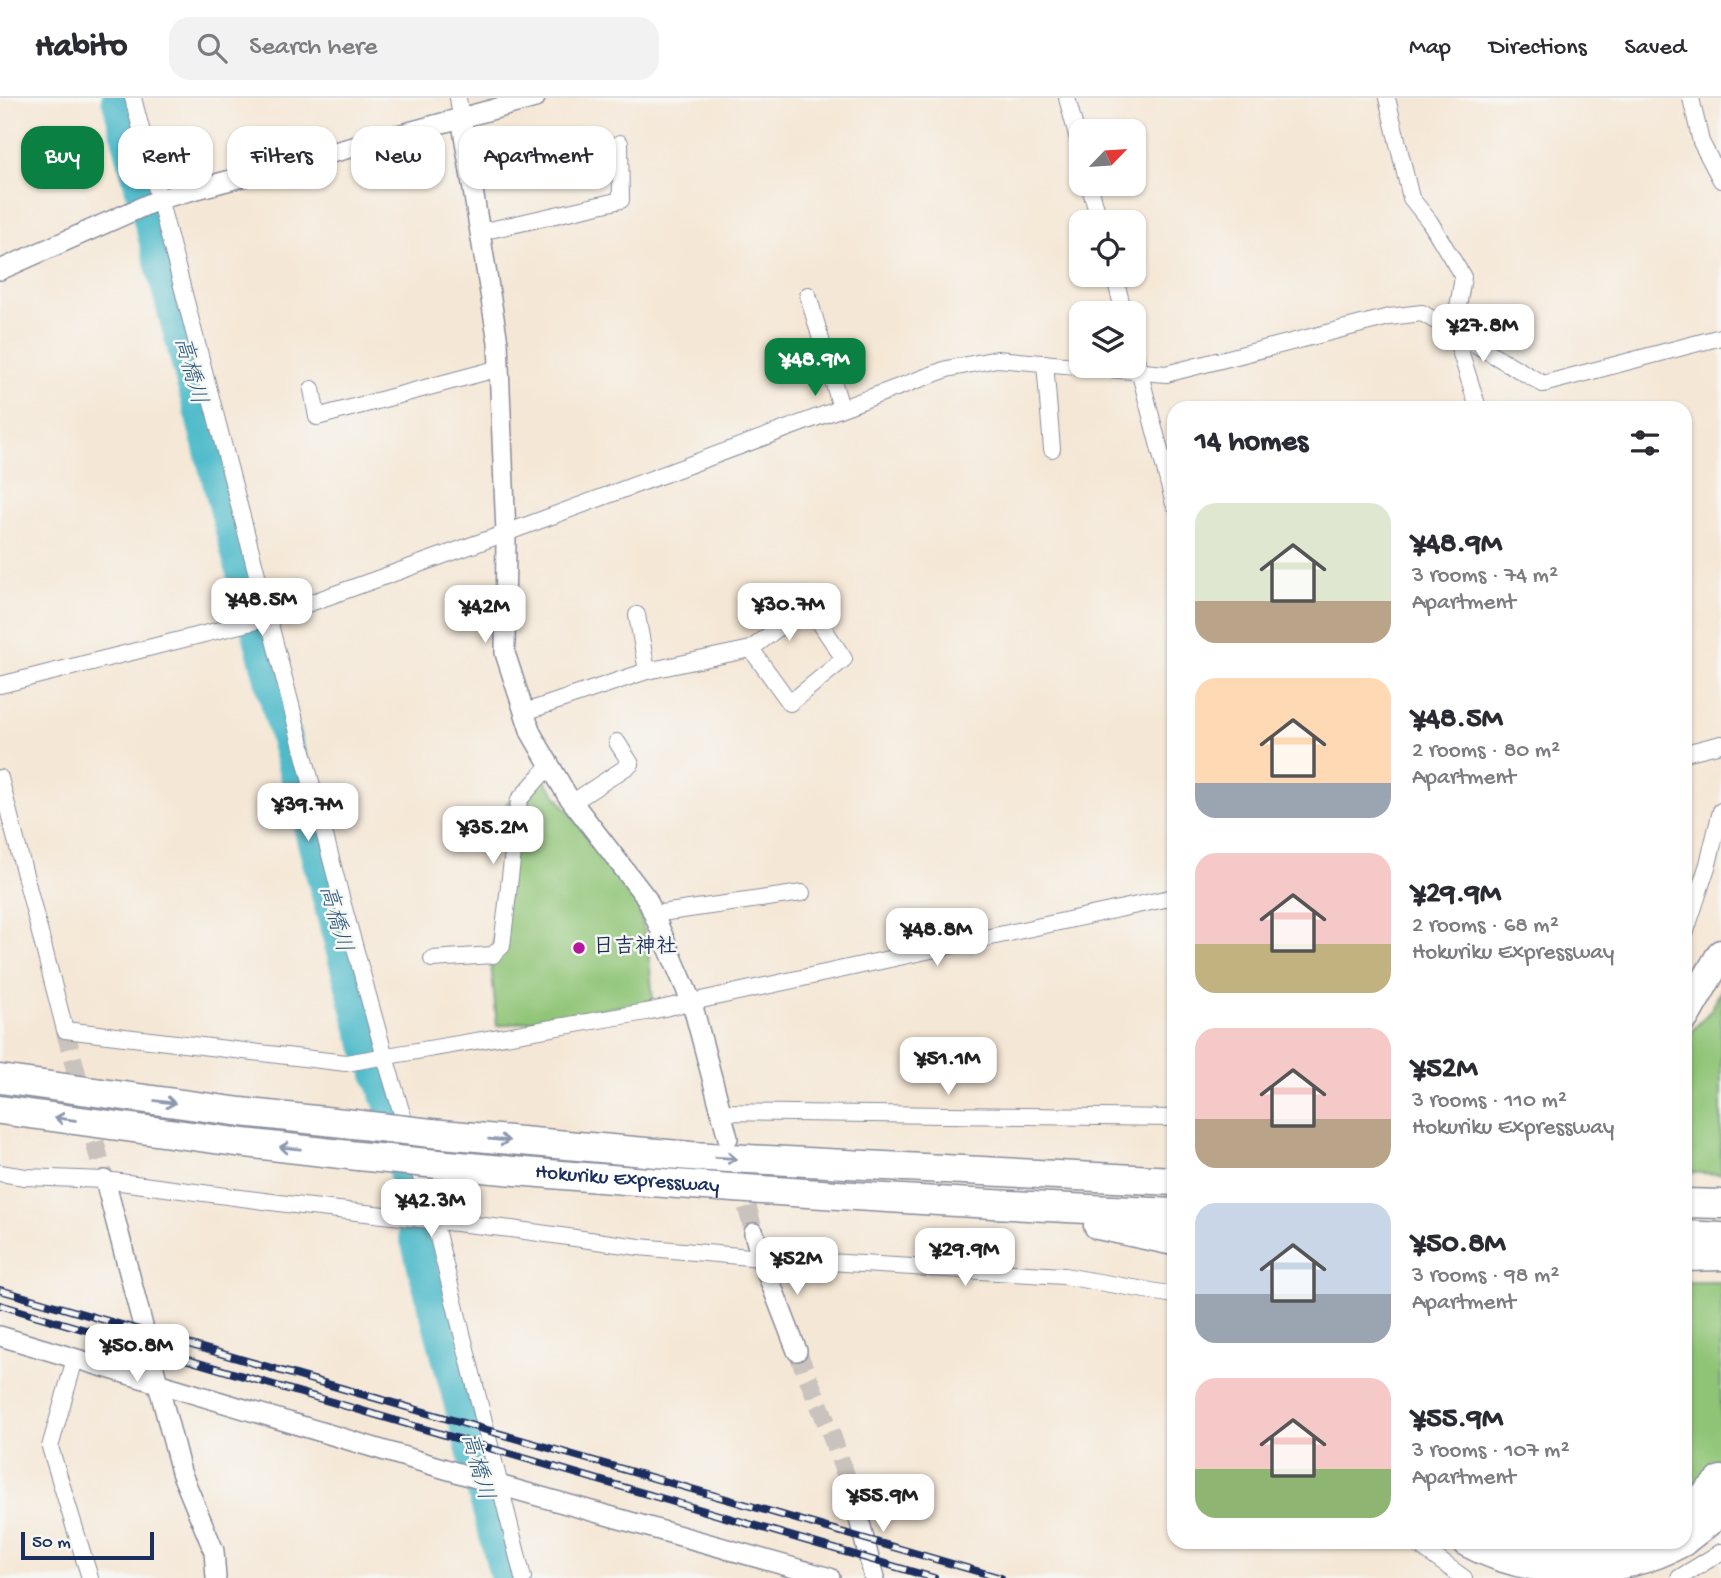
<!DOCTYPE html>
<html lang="en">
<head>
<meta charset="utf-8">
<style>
  body { margin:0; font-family:"Gochi Hand","Klee One",sans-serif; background:#f2f2f3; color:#2b2b33; height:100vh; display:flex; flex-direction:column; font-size:26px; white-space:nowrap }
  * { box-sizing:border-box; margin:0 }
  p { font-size:23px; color:#7c7c81 }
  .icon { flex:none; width:38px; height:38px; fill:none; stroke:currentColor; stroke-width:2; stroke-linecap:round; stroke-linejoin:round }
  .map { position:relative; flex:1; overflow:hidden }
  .sheet { position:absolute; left:1167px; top:303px; width:525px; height:1148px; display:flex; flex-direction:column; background:#fff; border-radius:21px; box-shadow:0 2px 5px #0004 }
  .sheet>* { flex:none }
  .top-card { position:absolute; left:21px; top:28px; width:665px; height:63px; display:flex; gap:14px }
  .needle { width:46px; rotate:65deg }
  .controls { position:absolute; left:1069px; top:21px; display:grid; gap:14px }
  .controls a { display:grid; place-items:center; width:77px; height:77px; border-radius:14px; background:#fff; box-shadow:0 2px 5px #0004; font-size:35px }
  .scale { position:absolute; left:21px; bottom:18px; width:133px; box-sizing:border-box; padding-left:7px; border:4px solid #1b2f5e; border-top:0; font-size:19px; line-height:24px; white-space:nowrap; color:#1b2f5e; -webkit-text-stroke:5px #f6f6f2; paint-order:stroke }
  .price { position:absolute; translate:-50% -60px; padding:0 16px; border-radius:14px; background:#fff; color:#222; font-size:23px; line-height:46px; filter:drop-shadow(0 2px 4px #0008) }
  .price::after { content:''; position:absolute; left:50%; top:42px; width:21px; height:16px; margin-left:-10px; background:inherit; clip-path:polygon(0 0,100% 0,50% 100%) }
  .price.current { background:#0b8043; color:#fff }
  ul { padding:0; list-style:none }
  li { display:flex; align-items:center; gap:21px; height:175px; padding:0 28px }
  li span { display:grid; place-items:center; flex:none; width:196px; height:140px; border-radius:21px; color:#555 }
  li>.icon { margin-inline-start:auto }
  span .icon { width:84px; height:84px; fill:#fffc; stroke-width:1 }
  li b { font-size:30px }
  h2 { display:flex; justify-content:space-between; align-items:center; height:84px; padding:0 28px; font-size:30px }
  .tag { padding:0 24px; border-radius:21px; background:#fff; box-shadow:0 2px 5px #0004; font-size:24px; line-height:63px }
  .tag.current { background:#0b8043; color:#fff }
  header { display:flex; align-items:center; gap:42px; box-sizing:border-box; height:98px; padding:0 35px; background:#fff; border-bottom:2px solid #e1e1e2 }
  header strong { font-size:33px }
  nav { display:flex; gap:38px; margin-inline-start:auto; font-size:24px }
  .search { width:490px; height:63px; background:#f2f2f3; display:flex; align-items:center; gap:18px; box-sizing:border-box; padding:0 24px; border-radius:21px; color:#7c7c81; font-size:26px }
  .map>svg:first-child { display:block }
  .green { fill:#8fc476; stroke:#557a6a; stroke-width:2 }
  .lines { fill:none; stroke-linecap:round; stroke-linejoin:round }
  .river { stroke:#4fbbca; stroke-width:32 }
  .tertiary-tunnel { stroke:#c9c2bd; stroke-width:19; stroke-dasharray:19 10; stroke-linecap:butt }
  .minor-casing { stroke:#888b9a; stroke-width:18 }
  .tertiary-casing { stroke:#888b9a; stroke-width:22 }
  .motorway-casing { stroke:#888b9a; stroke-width:31 }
  .minor { stroke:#fff; stroke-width:16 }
  .tertiary { stroke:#fff; stroke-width:19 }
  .motorway { stroke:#fff; stroke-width:28 }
  .rail-casing { stroke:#1b2f5e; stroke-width:8 }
  .rail { stroke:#f6f6f2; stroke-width:5; stroke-dasharray:16; stroke-linecap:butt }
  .motorway-bridge-casing { stroke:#888b9a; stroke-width:31; stroke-linecap:butt }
  .motorway-bridge { stroke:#fff; stroke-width:28 }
  .oneway { stroke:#8d97ae }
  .poi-dot { fill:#b5179e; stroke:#f6f6f2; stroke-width:2.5 }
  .labels { text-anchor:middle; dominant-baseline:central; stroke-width:5; stroke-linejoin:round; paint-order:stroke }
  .poi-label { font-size:21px; font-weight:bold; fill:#1b2f5e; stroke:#f6f6f2; text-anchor:start }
  .street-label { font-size:21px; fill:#1b2f5e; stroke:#f6f6f2 }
  .water-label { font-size:23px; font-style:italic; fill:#2b597e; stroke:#f6f6f2 }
</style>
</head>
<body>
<header>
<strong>Habito</strong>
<div class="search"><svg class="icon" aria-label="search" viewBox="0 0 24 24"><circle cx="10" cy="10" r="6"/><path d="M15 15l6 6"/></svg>Search here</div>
<nav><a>Map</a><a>Directions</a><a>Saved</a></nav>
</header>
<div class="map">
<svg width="1721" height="1480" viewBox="0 0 1721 1480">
  <rect width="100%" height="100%" fill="#f6f6f2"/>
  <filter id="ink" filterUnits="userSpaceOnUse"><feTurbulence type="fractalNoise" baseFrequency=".0143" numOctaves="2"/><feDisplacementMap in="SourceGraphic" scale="14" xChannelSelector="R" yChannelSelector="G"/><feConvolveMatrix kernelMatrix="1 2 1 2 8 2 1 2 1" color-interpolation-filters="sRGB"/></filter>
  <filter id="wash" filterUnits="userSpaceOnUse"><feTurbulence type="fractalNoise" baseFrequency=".00686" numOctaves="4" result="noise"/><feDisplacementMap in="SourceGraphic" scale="28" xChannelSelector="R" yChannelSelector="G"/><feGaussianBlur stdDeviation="1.57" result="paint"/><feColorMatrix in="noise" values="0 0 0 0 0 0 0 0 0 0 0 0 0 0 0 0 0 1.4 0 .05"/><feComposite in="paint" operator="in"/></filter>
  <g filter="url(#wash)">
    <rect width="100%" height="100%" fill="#f5e7d5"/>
    <g class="green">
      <polygon points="537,672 639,807 649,859 653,903 497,928 491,865 507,705"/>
      <polygon points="1721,892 1721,1076 1685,1074 1685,941 1711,912"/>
      <polygon points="1685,1184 1721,1184 1721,1367 1714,1379 1685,1403"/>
    </g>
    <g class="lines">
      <polyline class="river" points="117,0 362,930 396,1024 415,1138 506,1480"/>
    </g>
  </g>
  <g filter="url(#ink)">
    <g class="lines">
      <g class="tertiary-tunnel">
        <polyline points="65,932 105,1082"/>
        <polyline points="740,1081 754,1135"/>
        <polyline points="797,1253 830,1333 854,1401"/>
      </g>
      <defs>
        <g id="minor">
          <polyline points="133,0 342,803 385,959 434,1123 523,1480"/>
          <polyline points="458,0 461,19"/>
          <polyline points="1067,0 1082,56"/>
          <polyline points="1387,0 1411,100 1430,124 1463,179 1454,233 1478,310"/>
          <polyline points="1691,0 1701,44 1721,82"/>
          <polyline points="1089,86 1100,124"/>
          <polyline points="481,134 621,102 620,45"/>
          <polyline points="1114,177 1124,215"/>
          <polyline points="808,197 841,310"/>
          <polyline points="1134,253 1174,406"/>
          <polyline points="1045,265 1052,351"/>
          <polyline points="312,291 317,319 500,270"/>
          <polyline points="647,573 751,551 808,507 844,561 790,605 751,551"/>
          <polyline points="0,587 268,520 506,435 947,271 997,261 1166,276 1389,219 1422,215 1543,286 1721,239"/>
          <polyline points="525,614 647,573 637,517"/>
          <polyline points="1685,655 1721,646"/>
          <polyline points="0,680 65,932 346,965 646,914 1174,799"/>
          <polyline points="573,704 631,666 617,644"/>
          <polyline points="654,816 802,795"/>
          <polyline points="1685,836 1708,766 1721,713"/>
          <polyline points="432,861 493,857 502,848 519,702 550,667"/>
          <polyline points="722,1014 1174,1020"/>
          <polyline points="0,1075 25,1079 105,1082 302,1108 511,1131 639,1149 761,1160 1064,1178 1174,1197"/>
          <polyline points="75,1261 50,1349 90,1480"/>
          <polyline points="1414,1444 1464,1480"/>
          <polyline points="1679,1480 1721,1454"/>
        </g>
        <g id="tertiary">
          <polyline points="461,19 498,244 506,435 505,555 531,635 567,697 647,801 692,905 728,1040"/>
          <polyline points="0,172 160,101 535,0"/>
          <polyline points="105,1082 181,1374 214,1453 216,1480"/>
          <polyline points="754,1135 761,1160 797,1253"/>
          <polyline points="0,1238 499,1387 830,1480"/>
          <polyline points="854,1401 874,1480"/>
        </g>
        <g id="motorway">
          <polyline points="1685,919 1721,856"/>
          <polyline points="0,981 241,1014 353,1026"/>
          <polyline points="0,1012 236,1044 358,1058"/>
          <polyline points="431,1035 691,1058 1174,1083"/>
          <path id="s1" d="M437,1066C682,1089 928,1104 1174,1115"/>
          <polyline points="1685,1105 1721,1106"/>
          <polyline points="1098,1127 1174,1143"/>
          <polyline points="1685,1137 1721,1139"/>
          <polyline points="1685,1159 1721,1158"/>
          <polyline points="1685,1416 1721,1382"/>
          <polyline points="1685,1442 1721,1414"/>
          <path d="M1466,1444C1532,1480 1617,1480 1683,1444"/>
          <path d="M1515,1444C1556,1456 1599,1462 1639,1444"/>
        </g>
      </defs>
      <use href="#minor" class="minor-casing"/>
      <use href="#tertiary" class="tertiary-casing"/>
      <use href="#motorway" class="motorway-casing"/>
      <use href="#minor" class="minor"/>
      <use href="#tertiary" class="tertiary"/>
      <use href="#motorway" class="motorway"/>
      <defs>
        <g id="rail">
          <polyline points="0,1192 1001,1480"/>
          <polyline points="0,1207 934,1480"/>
        </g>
      </defs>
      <use href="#rail" class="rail-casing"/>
      <use href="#rail" class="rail"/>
      <defs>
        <g id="motorway-bridge">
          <polyline points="353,1026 431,1035"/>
          <polyline points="358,1058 437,1066"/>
        </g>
      </defs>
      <use href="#motorway-bridge" class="motorway-bridge-casing"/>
      <use href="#motorway-bridge" class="motorway-bridge"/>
    </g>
    <defs><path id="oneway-shaft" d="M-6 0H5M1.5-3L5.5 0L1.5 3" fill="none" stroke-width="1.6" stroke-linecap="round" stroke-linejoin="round" transform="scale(1.75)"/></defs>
    <g class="oneway">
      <use href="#oneway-shaft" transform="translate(165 1004) rotate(7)"/>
      <use href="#oneway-shaft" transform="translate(65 1021) rotate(-172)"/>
      <use href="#oneway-shaft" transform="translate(499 1042) rotate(5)"/>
      <use href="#oneway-shaft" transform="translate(290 1050) rotate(-174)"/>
      <use href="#oneway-shaft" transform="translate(726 1060) rotate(3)"/>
    </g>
  </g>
  <circle class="poi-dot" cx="579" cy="850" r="7"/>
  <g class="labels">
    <g class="poi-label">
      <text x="593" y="850">日吉神社</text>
    </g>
    <g class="street-label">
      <text stroke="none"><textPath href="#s1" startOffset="191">Hokuriku Expressway</textPath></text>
    </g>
    <g class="water-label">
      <text transform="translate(189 273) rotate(75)">高橋川</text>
      <text transform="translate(334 821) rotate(75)">高橋川</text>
      <text transform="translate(476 1369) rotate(75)">高橋川</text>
    </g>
  </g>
</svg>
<div class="controls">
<a><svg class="needle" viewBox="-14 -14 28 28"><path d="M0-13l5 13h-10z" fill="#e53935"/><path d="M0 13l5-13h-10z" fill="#7c7c81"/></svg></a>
<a><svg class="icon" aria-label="locate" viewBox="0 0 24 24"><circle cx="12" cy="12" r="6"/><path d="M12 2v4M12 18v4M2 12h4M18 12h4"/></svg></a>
<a><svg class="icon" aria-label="layers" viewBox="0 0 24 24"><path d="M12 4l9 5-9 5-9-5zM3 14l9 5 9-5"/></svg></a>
</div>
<div class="scale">50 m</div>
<b class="price" style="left:1483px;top:266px">¥27.8M</b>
<b class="price current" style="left:815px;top:300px">¥48.9M</b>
<b class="price" style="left:262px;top:540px">¥48.5M</b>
<b class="price" style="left:789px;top:545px">¥30.7M</b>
<b class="price" style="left:485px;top:547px">¥42M</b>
<b class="price" style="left:308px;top:745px">¥39.7M</b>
<b class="price" style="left:493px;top:768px">¥35.2M</b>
<b class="price" style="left:937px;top:870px">¥48.8M</b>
<b class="price" style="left:948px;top:999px">¥51.1M</b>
<b class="price" style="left:431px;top:1141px">¥42.3M</b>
<b class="price" style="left:965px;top:1190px">¥29.9M</b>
<b class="price" style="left:797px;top:1199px">¥52M</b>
<b class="price" style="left:137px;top:1286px">¥50.8M</b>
<b class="price" style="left:883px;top:1436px">¥55.9M</b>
<div class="top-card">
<a class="tag current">Buy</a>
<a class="tag">Rent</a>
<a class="tag">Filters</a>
<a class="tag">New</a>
<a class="tag">Apartment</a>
</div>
<section class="sheet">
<h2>14 homes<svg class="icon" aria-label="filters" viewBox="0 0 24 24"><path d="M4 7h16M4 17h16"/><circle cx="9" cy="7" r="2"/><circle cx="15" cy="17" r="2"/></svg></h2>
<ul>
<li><span style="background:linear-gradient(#dfe7d0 70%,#b9a48a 0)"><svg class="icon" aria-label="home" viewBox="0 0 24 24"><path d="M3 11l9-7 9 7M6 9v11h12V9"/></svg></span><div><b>¥48.9M</b><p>3 rooms · 74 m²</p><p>Apartment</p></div></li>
<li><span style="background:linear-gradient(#ffd9b3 75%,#9aa5b1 0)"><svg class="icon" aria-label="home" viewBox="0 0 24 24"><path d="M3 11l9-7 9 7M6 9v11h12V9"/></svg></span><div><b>¥48.5M</b><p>2 rooms · 80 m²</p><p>Apartment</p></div></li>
<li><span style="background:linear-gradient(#f6c9c9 65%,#c2b280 0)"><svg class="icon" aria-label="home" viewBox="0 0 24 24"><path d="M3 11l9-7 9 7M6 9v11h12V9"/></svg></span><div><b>¥29.9M</b><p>2 rooms · 68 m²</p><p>Hokuriku Expressway</p></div></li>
<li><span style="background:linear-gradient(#f6c9c9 65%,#b9a48a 0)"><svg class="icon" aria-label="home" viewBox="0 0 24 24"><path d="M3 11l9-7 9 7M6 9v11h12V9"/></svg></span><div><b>¥52M</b><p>3 rooms · 110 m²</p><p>Hokuriku Expressway</p></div></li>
<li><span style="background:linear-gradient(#c9d6e8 65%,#9aa5b1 0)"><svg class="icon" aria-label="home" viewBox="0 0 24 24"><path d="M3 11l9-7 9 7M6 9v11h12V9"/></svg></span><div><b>¥50.8M</b><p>3 rooms · 98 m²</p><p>Apartment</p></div></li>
<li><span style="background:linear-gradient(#f6c9c9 65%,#8fb573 0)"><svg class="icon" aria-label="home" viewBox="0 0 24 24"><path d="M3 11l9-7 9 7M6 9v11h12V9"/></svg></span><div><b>¥55.9M</b><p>3 rooms · 107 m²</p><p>Apartment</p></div></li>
</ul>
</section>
</div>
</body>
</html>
